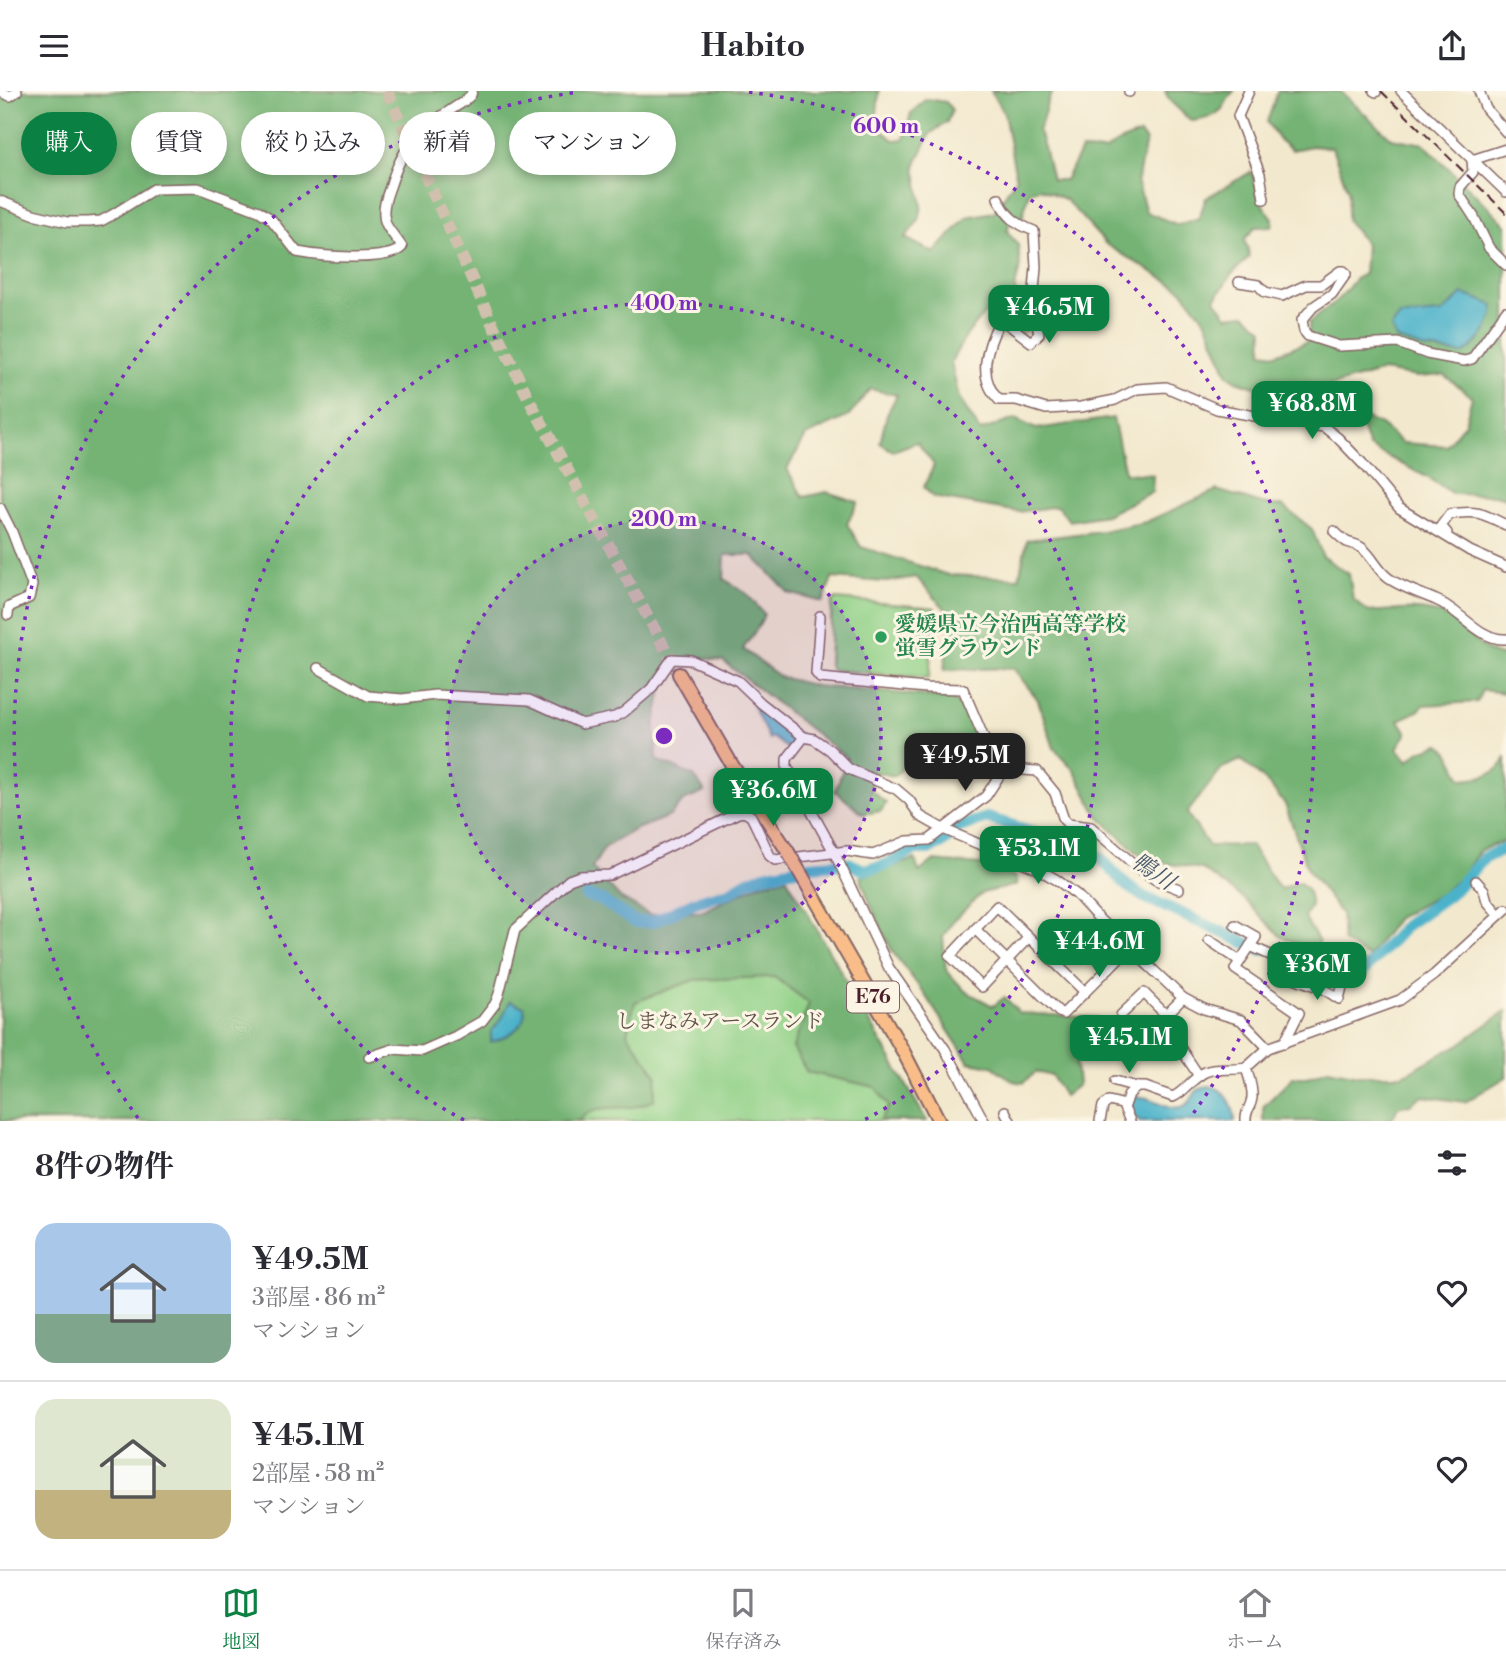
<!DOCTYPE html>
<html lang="ja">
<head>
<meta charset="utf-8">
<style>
  body { margin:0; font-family:"Libre Bodoni","Noto Serif JP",serif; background:#f7f7f7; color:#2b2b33; height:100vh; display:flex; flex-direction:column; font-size:26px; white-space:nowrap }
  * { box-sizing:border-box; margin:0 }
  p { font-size:23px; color:#7c7c81 }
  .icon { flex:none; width:38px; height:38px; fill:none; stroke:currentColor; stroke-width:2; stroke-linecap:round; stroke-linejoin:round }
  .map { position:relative; height:1030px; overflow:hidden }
  .panel { display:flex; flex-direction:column; background:#fff; flex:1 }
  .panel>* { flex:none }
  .guide { position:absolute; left:21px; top:21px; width:700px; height:63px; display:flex; gap:14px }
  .price { position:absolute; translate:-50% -60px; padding:0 16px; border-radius:14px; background:#0b8043; color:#fff; font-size:23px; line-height:46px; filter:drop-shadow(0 2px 4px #0008) }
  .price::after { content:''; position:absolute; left:50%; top:42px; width:21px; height:16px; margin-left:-10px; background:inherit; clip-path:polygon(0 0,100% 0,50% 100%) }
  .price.active { background:#222; color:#fff }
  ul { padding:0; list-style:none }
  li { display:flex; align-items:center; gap:21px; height:175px; padding:0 35px }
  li+li { border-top:2px solid #e1e1e2 }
  li span { display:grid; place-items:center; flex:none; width:196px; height:140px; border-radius:21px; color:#555 }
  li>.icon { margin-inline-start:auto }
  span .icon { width:84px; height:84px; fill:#fffc; stroke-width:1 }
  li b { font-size:30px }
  h2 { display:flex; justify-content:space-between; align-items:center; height:84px; padding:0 35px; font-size:30px }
  .pill { padding:0 24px; border-radius:32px; background:#fff; box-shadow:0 4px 10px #0003; font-size:24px; line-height:63px }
  .pill.active { background:#0b8043; color:#fff }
  header { display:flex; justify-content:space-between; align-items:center; height:91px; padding:0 35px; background:#fff; font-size:32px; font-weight:700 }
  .dock { display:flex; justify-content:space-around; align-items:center; height:98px; border-top:2px solid #e1e1e2; background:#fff; font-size:19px; color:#7c7c81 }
  .dock a { display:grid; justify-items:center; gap:4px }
  .dock .active { color:#0b8043 }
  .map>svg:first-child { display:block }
  .green { fill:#91d188; stroke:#6e785a; stroke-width:2 }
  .forest { fill:#74b374; stroke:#5f6950; stroke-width:2 }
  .water { fill:#4bb2ca; stroke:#4a687a; stroke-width:2 }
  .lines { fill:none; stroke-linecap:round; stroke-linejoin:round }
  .river { stroke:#4bb2ca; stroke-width:12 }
  .highway-tunnel { stroke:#d0c0ad; stroke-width:12; stroke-dasharray:12 6; stroke-linecap:butt }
  .minor-casing { stroke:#856564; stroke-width:12 }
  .highway-casing { stroke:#856564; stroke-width:16 }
  .minor { stroke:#fff; stroke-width:9 }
  .highway { stroke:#f8bd89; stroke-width:12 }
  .rail { stroke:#4a1f2b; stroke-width:2; stroke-dasharray:10 5; stroke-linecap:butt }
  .highway-bridge-casing { stroke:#856564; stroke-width:16; stroke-linecap:butt }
  .highway-bridge { stroke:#f8bd89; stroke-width:12 }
  .ring { fill:none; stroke:#7b2cbf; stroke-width:3.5; stroke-dasharray:3.5 7 }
  .leisure-dot { fill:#2e9e5b; stroke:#fcf5e5; stroke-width:2.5 }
  .labels { text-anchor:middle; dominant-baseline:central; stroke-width:6; stroke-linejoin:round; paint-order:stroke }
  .shield { fill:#fcf5e5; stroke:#7f5f63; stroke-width:2 }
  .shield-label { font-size:19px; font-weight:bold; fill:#4a1f2b }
  .leisure-label { font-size:21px; font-weight:bold; fill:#27864d; stroke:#fcf5e5; text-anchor:start }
  .park-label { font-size:21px; fill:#5f5447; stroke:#fcf5e5 }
  .water-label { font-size:23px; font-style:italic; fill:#4a5a6b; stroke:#fcf5e5 }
  .centre { fill:#7b2cbf; stroke:#fcf5e5; stroke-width:3.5 }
  .ring-label { font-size:21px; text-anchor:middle; font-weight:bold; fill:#7b2cbf; stroke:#fcf5e5; stroke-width:6; stroke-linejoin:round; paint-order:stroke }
</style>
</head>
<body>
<header><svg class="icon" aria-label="menu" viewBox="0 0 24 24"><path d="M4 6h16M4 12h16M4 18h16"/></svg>Habito<svg class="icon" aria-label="share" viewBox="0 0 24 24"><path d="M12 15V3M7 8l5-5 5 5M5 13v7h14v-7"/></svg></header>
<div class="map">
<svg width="1506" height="1030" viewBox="0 0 1506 1030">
  <rect width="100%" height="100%" fill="#fcf5e5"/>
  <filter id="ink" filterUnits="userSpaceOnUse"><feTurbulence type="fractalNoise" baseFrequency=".0143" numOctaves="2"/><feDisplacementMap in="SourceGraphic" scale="14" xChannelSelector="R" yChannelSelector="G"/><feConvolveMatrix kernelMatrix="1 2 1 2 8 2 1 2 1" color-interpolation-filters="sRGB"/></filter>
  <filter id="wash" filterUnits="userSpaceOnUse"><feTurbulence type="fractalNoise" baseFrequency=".00686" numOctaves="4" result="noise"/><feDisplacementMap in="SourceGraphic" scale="28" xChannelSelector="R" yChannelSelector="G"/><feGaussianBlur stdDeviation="1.57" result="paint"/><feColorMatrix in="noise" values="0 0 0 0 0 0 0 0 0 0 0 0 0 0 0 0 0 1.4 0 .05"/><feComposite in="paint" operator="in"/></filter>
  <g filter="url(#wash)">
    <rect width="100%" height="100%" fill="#f2e8cd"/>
    <g class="green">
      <polygon points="836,508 935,517 929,587 832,579 829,575 832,512"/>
      <polygon points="796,830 905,1030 351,1030"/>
    </g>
    <g class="forest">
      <path d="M0,0H879L876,35L894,49L904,48L911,22L926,8L946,11L952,19L947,31L930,43L915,75L922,115L919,129L905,147L934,162L967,126L994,121L1016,87L1004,22L991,0H1054C1044,10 1046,27 1038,39C1045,54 1047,72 1052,89H1065L1081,59L1104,60L1119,51L1140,43L1146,50L1137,90L1146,121L1178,134L1199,127L1206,107L1251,81C1260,100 1258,112 1273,127L1272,136H1255L1244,149L1248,158L1249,166L1231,184L1215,208L1227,225L1245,223L1263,238L1262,261L1276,263L1309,250V232C1319,222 1330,216 1340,206C1351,197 1349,190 1364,183L1366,153L1347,129L1348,100L1332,57L1312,55L1292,59L1278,48L1267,31L1278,0H1340L1391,47L1424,53L1506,134V407L1494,404L1453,403L1425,385L1369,356L1362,337L1365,327L1381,334L1402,352L1446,355L1465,332L1472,306L1444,284L1417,286L1383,280L1309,301L1281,305L1237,290L1228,284L1206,230L1182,199L1107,154L1065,108L1040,97L1029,101L1022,128L1010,131L1007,140L1018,154L1020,175L1015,197L1028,238L1021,242L1002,208C979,223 964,247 951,271L959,307L980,340L1015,328L1036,338L1113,327L1125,382L1153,384L1152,401L1106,424L1069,430L1058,415L1019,421L933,406L924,396L934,374L917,351L893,360L880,352L887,323L897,304L870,298L849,325L806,345L787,378L803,406L827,401L858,411L847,433L861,456L948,484L1019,487L1027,449L1102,440L1146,431L1217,399L1262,413L1283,415L1312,438L1323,466L1349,483L1353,508L1369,521C1393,519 1427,515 1449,527C1472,539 1477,562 1506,566V602L1482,599L1477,611L1424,614L1418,620L1399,629L1407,642L1397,657L1408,670L1418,661L1440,653L1449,661L1462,688C1478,687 1500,685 1506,666V750L1480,759L1463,784L1441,803L1397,827L1368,866L1343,851L1341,823L1308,779L1285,713L1265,689L1241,669L1222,677L1187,722L1209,755L1250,754L1280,798L1299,791L1308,799L1311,815L1304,826L1319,851L1318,863L1279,844L1244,808L1202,778L1145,769L1098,725L1074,679L1054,657L1038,609L1013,577L944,579L952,525L916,486L886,491L832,487L823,511L789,502L752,464H725L724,488L747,503L764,523L760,533L743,558L780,586L816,595L952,607L972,628L979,670L963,684L905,675L894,685L875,681L871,699L886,712L881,720L863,723L835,700L847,667L723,570L689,565L665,583L655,634L657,669L694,685L705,701L683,710L670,725L636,738L605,756L592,777L620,807L650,824L703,820L762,792L787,787L927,1030H880L889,1015L875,996L807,981L793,957L809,912L774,886L694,889L635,911L627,942L657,984L654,1009C649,1011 643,1014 638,1015C615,1020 598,1010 579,1030H0Z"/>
      <path d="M1165,0H1234C1228,5 1228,9 1224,15C1217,26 1203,29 1191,30L1169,9Z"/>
      <polygon points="915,768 919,781 933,770 993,775 1015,786 1017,794 982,802 953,830 943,846 946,879 965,900 993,915 1005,906 1019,922 1098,927 1116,945 1076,972 1078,994 1064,1005 1052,985 1036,981 1023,992 1013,990 992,975 969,971 923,901 892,860 874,822 860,786"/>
      <polygon points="1506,920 1506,986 1465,1011 1422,1005 1410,1013 1398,1016 1393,1026 1385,1030 1263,1030 1263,1016 1293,986 1307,986 1328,978 1359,984 1403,984 1458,954"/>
    </g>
    <g class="water">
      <path d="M1463,203L1494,214C1493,234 1480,252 1463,263L1426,258L1397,249L1391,237L1400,225C1414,226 1427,222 1442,222Z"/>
      <polygon points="752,613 760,614 802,646 791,660 772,646 769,648"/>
      <path d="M510,910L524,916C529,935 506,947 491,951V941L502,927Z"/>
      <path d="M1210,995C1226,998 1234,1014 1235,1030H1140C1131,1024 1129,1017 1133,1007C1151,1001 1168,1022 1184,1015C1197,1009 1190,996 1210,995Z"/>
    </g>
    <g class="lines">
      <g class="river">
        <polyline points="587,805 601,809 635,831 653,831 695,811 730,801 750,789 765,784 810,775 848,772 864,779 883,775 916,758 928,758 942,752 959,736 987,727 1083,756 1099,766 1127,795 1144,806 1262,859"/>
        <polyline points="1279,865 1351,890 1361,883 1406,834 1455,799 1485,766 1506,758"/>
      </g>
    </g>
  </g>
  <g filter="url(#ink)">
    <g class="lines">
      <polyline class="highway-tunnel" points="387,0 491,230 532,314 679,583"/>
      <defs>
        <g id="minor">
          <polyline points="1129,0 1129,1"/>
          <polyline points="1249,0 1238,25 1260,83 1264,108"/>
          <polyline points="1374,0 1376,1"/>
          <polyline points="1401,0 1506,101"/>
          <polyline points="1479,0 1486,18 1506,41"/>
          <polyline points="0,1 10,5 17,0"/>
          <polyline points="1506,58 1472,69 1473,81 1460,96 1459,103 1474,126 1489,157 1506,174"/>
          <path d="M998,107C1006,125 1016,133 1034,140L1036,176L1033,211L1039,243L1031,251L1009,234L1000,229C987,255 976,286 999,309H1016L1046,318L1081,316L1115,309L1137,298L1166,296L1217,318L1271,328L1294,327L1310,334L1324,336L1338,347L1362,372L1399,417L1470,460L1506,476"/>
          <path d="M0,110L33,123L67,131H88L101,130L112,124L154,98L198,97L259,120L271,128L297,161C318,165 388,172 402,156C395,144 384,137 384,123C383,114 387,104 390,96C405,47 422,38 463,11L471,4L472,0"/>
          <polyline points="1239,191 1258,194 1265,201 1282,205 1306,194 1321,194 1340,180 1344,180 1346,183 1332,203 1313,216 1302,229 1304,240 1308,245 1339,255 1398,252 1427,263 1464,270 1472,268 1506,220"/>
          <polyline points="0,417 12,441 32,494 29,507 9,516 8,524"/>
          <path d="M1334,440C1338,444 1342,448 1347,451C1352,453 1357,453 1362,457C1372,465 1377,478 1387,486C1398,495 1422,503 1436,509C1459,518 1480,550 1506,548"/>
          <path d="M1447,442L1441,435L1450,423C1477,419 1482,422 1506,434"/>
          <polyline points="820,525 816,582 820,587 926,597 963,598 986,652 1003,679"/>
          <polyline points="318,577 368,605 402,608 435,604 529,609 582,633 615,626 624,621 651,598 672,568 691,569 738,590 761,612 804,646 814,648 830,659 849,678 896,698 909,709 920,725 943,738 1036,777 1057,789 1077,804 1099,828 1183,907 1204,918 1241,929 1268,957"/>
          <polyline points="804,646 787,668 787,676 834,761 889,877 945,958 984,1030"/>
          <polyline points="1476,790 1484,799 1487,810 1499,824"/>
          <polyline points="1235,834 1256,846 1235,878 1299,922 1284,952"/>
          <polyline points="975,838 1059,921 1063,923 1085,901"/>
          <polyline points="1029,846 982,896 950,865 997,815 1085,901 1109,877"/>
          <polyline points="1209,849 1240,870"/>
          <polyline points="1250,855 1288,872 1283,883 1324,898 1339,908 1343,892 1342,858 1348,856"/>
          <polyline points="1051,866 1074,843 1109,877 1130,856"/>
          <polyline points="1121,924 1144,902 1166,924 1183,907"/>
          <polyline points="1125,947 1142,947 1181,958 1199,985"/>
          <polyline points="369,966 393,958 422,960 456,945 482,930 495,913 499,903 515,839 569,789 580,785 610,784 738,722 744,721 751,725 755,733 770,765 775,769 847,760 873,764 907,750 929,749 986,705 1003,679 1009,678 1037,680 1055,702 1064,729 1068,733 1091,736 1137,776 1156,789 1179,798"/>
          <polyline points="1246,977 1268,957 1400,909 1434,884 1506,818"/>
          <polyline points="1115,990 1137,996"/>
          <polyline points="1005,1020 1010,1030"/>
          <polyline points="1100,1030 1103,1015 1109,1010 1125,1014"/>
          <path d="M1130,1030L1124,1017L1129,1003L1137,996H1145L1173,1006C1186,1000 1192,987 1205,981C1217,976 1233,980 1246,977C1249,986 1253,997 1252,1007C1251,1016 1245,1020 1246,1030"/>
        </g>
        <g id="highway">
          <polyline points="679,583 732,674 788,761"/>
          <polyline points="802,785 903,960 939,1030"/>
        </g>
      </defs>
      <use href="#minor" class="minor-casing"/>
      <use href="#highway" class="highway-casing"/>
      <use href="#minor" class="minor"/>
      <use href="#highway" class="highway"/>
      <polyline class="rail" points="1381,0 1506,122"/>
      <defs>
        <polyline id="highway-bridge" points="788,761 802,785"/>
      </defs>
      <use href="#highway-bridge" class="highway-bridge-casing"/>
      <use href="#highway-bridge" class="highway-bridge"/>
    </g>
  </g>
  <circle cx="664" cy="645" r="217" fill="#7b2cbf" fill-opacity=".12"/>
  <g class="ring">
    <circle cx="664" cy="645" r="217"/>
    <path d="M464 1029A433 433 0 1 1 864 1029"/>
    <path d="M138 1027A650 650 0 0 1 579 1M749 1A650 650 0 0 1 1190 1027"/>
  </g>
  <circle class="leisure-dot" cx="881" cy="546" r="7"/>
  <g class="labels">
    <rect class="shield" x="847" y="890.5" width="52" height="31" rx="5"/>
    <g class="shield-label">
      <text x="873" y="906">E76</text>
    </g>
    <g class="leisure-label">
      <text x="895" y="534">愛媛県立今治西高等学校<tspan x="895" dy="24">蛍雪グラウンド</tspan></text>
    </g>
    <g class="park-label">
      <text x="720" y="931">しまなみアースランド</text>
    </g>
    <g class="water-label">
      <text transform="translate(1153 781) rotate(34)">鴨川</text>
    </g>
  </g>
  <circle cx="664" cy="645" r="10" class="centre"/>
  <g class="ring-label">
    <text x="886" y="42">600 m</text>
    <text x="664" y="219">400 m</text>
    <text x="664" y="435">200 m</text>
  </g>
</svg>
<b class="price" style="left:1049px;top:254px">¥46.5M</b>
<b class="price" style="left:1312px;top:350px">¥68.8M</b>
<b class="price active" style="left:965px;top:702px">¥49.5M</b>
<b class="price" style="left:773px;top:737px">¥36.6M</b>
<b class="price" style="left:1038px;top:795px">¥53.1M</b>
<b class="price" style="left:1099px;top:888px">¥44.6M</b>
<b class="price" style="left:1317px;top:911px">¥36M</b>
<b class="price" style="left:1129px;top:984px">¥45.1M</b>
<div class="guide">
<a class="pill active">購入</a>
<a class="pill">賃貸</a>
<a class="pill">絞り込み</a>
<a class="pill">新着</a>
<a class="pill">マンション</a>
</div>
</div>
<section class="panel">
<h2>8件の物件<svg class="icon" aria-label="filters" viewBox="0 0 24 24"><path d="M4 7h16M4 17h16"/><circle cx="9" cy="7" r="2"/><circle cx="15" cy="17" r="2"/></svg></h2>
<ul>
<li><span style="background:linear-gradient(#a9c7e8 65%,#7fa58c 0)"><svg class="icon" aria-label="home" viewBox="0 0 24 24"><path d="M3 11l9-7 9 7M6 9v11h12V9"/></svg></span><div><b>¥49.5M</b><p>3部屋 · 86 m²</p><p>マンション</p></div><svg class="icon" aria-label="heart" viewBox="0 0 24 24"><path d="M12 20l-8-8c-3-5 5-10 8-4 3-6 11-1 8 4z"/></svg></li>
<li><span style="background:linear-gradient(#dfe7d0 65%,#c2b280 0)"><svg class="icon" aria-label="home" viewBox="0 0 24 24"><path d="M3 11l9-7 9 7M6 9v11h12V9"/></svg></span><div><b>¥45.1M</b><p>2部屋 · 58 m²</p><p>マンション</p></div><svg class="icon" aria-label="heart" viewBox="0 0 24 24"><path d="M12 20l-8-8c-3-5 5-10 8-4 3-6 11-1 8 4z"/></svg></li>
</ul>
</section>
<nav class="dock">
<a class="active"><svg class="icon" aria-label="map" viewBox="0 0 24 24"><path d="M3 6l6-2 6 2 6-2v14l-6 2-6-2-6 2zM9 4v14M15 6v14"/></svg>地図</a>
<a><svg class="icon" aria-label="saved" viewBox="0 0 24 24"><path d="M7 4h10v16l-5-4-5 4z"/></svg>保存済み</a>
<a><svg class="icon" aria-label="home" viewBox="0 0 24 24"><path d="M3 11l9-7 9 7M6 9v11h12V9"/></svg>ホーム</a>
</nav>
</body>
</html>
